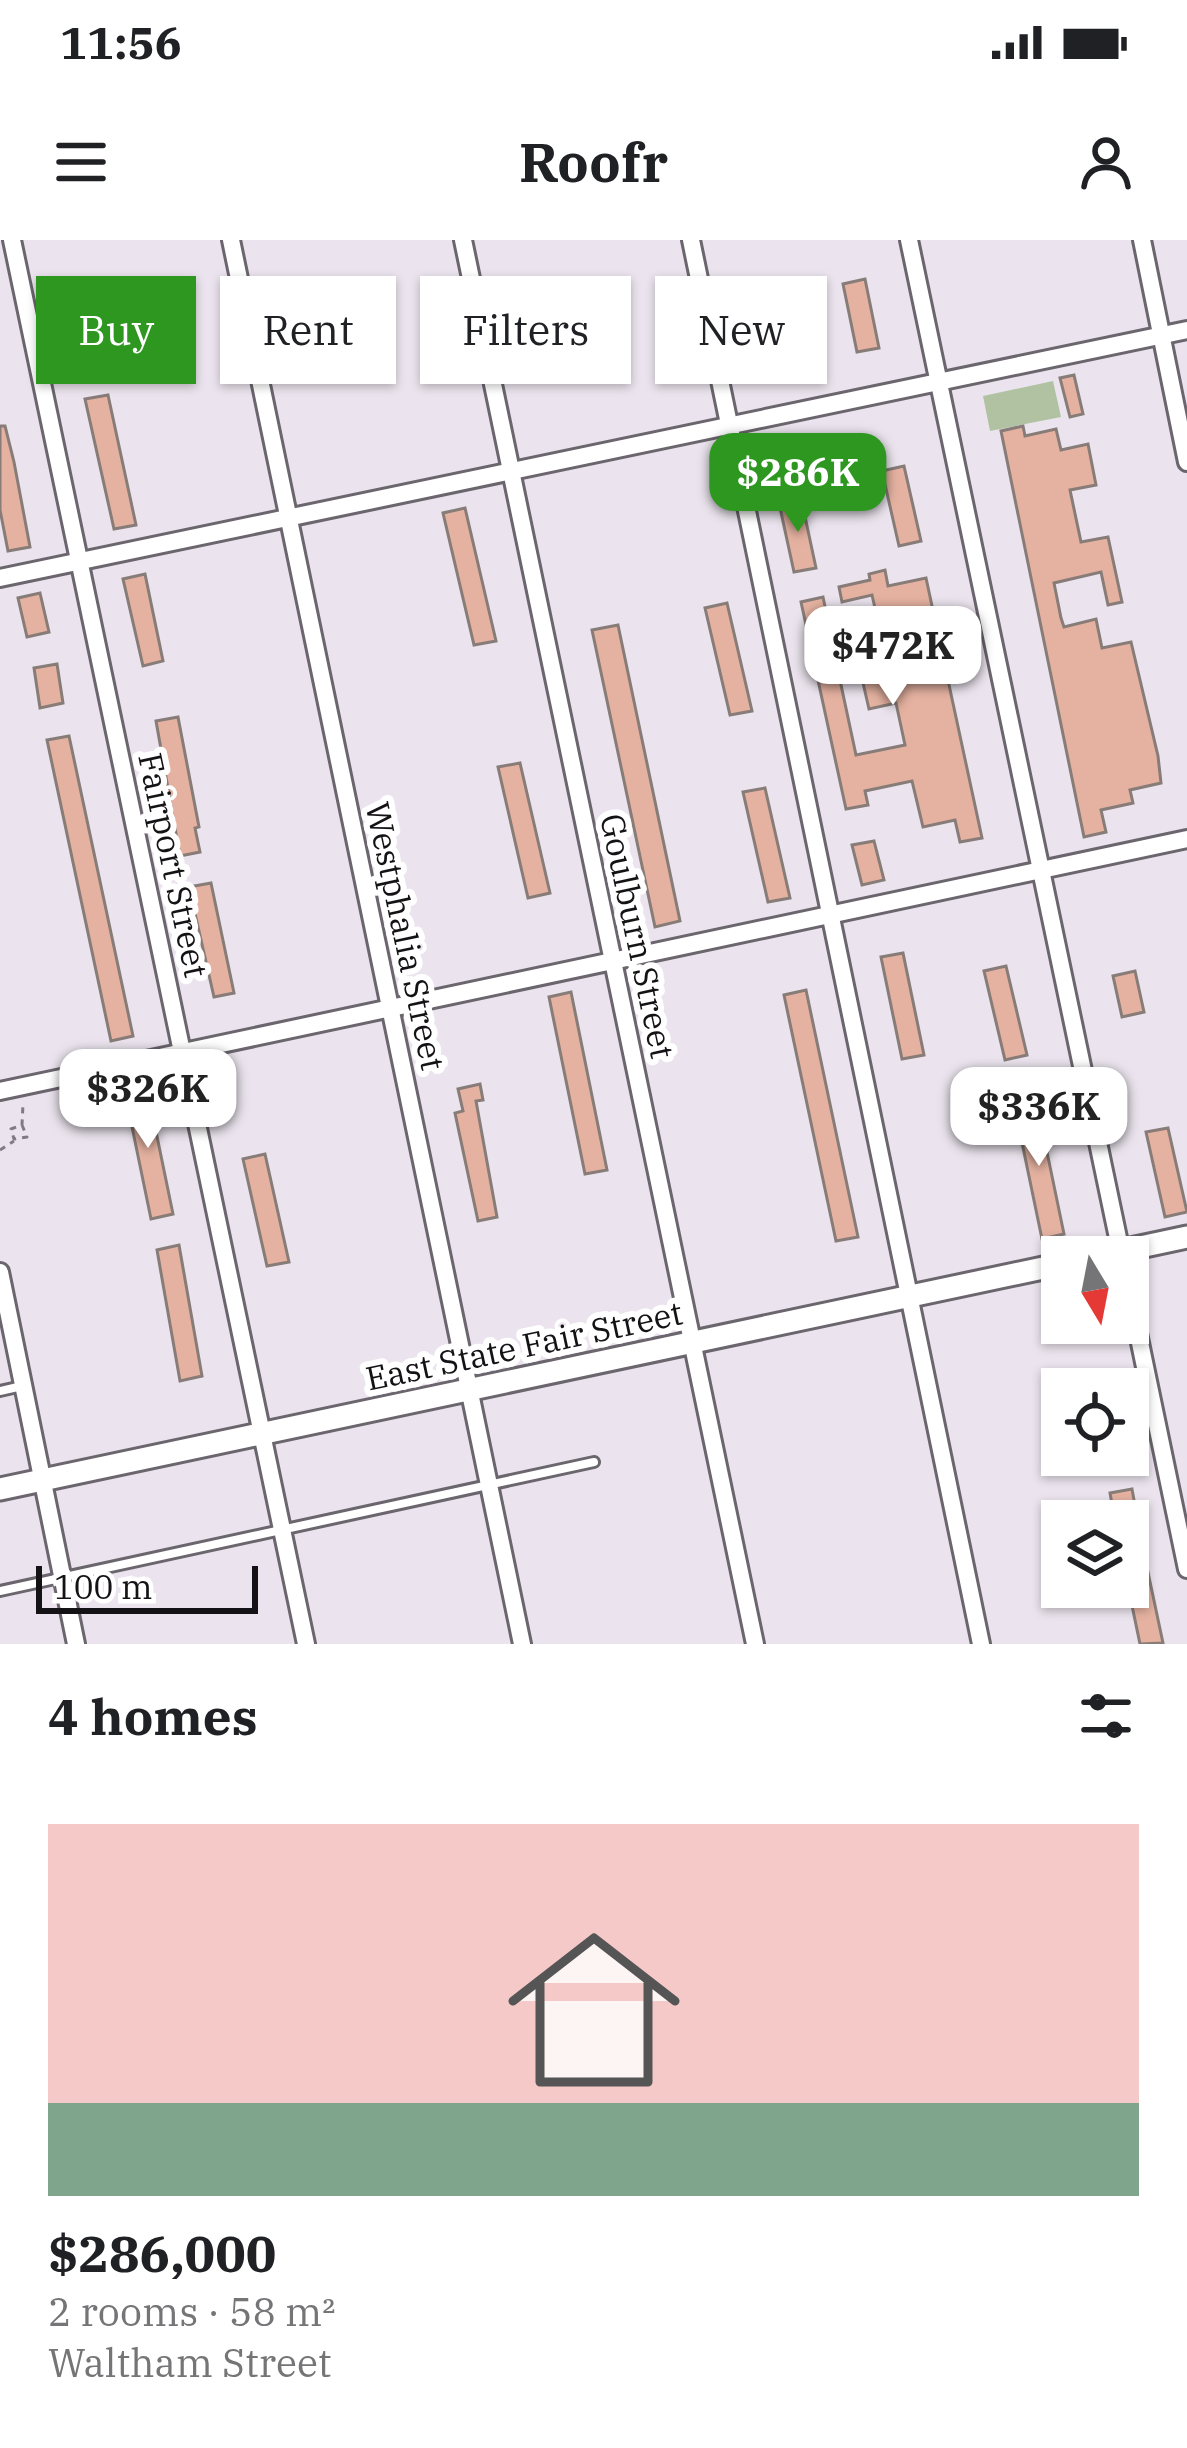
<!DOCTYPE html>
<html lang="en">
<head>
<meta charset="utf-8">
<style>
  body { margin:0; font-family:"IBM Plex Serif",serif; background:#f6f6f6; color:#202124; height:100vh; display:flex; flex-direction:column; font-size:45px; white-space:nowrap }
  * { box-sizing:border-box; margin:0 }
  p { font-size:39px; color:#757577 }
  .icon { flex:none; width:66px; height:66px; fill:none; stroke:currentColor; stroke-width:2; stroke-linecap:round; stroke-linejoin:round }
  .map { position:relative; height:1404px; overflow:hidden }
  .details { display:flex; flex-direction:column; background:#fff; flex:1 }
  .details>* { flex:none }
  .guide { position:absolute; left:36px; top:36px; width:1116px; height:108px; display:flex; gap:24px }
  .needle { width:78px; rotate:170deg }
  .controls { position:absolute; left:1041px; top:996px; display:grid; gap:24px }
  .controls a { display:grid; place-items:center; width:108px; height:108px; border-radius:0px; background:#fff; box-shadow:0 3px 9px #0004; font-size:60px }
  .scale { position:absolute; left:36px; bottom:30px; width:222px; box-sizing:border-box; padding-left:12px; border:6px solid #141215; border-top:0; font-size:33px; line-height:42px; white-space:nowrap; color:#141215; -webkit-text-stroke:9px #fff; paint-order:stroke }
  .price { position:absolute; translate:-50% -102px; padding:0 27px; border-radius:24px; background:#fff; color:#222; font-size:39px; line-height:78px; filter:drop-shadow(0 3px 6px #0008) }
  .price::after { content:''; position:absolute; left:50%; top:72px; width:36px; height:27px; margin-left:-18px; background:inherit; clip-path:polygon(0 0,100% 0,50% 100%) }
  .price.selected { background:#2d9720; color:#fff }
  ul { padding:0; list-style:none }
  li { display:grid; align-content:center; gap:24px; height:636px; padding:0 48px }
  li span { display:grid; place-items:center; height:372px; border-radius:0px; color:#555 }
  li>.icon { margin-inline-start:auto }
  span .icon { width:216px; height:216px; fill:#fffc; stroke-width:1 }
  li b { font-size:51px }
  h2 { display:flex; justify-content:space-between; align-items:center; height:144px; padding:0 48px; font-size:51px }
  .tag { padding:0 42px; border-radius:0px; background:#fff; box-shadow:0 3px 9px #0004; font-size:42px; line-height:108px }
  .tag.selected { background:#2d9720; color:#fff }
  .status { display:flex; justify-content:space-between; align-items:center; height:84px; padding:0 60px; background:#fff; direction:ltr }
  .status svg { height:33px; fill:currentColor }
  header { display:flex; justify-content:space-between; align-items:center; height:156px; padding:0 48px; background:#fff; font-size:54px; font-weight:800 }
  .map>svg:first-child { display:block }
  .green { fill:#b1c2a2 }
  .building { fill:#e5b2a1; stroke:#887c78; stroke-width:3; fill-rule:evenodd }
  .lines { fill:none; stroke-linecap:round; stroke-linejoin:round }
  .service-casing { stroke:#6b656d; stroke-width:14 }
  .minor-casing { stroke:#6b656d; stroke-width:22 }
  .tertiary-casing { stroke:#6b656d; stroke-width:27 }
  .path { stroke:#807b82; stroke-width:3; stroke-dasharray:6 6; stroke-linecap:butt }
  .service { stroke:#fff; stroke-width:8 }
  .minor { stroke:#fff; stroke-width:16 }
  .tertiary { stroke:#fff; stroke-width:21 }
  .labels { text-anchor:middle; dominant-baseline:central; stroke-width:12; stroke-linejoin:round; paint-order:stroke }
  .street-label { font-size:33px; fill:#141215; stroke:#fff }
</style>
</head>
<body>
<div class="status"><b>11:56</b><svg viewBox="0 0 49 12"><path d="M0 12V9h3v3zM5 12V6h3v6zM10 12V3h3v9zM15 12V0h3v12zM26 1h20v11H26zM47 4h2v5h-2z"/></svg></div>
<header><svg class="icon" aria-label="menu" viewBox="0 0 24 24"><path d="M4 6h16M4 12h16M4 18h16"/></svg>Roofr<svg class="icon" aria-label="person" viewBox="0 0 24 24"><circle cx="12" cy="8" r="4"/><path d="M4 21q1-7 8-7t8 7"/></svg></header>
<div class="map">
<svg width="1187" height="1404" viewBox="0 0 1187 1404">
  <rect width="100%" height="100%" fill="#ebe4ee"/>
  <polygon class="green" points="1053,141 1061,177 990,191 983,156"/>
  <g class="building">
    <polygon points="865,39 879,108 857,112 843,44"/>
    <polygon points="1074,135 1083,174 1070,177 1060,138"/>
    <polygon points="108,155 136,285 114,289 85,159"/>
    <polygon points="0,186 5,186 14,222 30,307 8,311 0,270"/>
    <polygon points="1023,186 1025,196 1056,189 1061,210 1088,204 1096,245 1070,250 1081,302 1108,297 1122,362 1108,365 1101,332 1054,343 1061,378 1064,387 1096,379 1102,408 1131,402 1158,516 1161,543 1130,550 1133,563 1101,570 1106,592 1084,597 1001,191"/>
    <polygon points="904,226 921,301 899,306 882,231"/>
    <polygon points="801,258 816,328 794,332 779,263"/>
    <polygon points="465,268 496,401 474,405 443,273"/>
    <path d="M885,330L888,346L926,338L982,598L960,602L955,580L923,587L912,541L865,551L868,565L846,569L801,362L823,357L833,404L868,397L873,423L900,418L903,433L925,428L917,391L882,399L872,355L842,362L839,347L870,340L869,334ZM858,421L869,469L896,463L905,505L856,515L837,426Z"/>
    <polygon points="145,334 163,421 143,426 123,339"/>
    <polygon points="40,353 49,392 27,397 18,358"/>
    <polygon points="727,363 752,471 730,475 705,368"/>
    <polygon points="618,385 680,681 655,687 592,390"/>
    <polygon points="57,424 63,463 40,468 34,428"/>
    <polygon points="178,477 199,587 195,588 200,612 180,616 156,481"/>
    <polygon points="69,496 133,796 111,801 47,500"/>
    <polygon points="520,523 550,653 528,658 498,527"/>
    <polygon points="765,548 790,658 768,662 743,552"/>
    <polygon points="874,601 884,640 862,645 852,605"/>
    <polygon points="211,643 234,753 214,757 189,647"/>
    <polygon points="903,713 924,815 902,819 881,717"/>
    <polygon points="1006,726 1027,815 1005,820 984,731"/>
    <polygon points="1135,731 1144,772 1122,777 1113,736"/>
    <polygon points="806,750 858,997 836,1001 784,755"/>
    <polygon points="571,752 607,930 585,934 549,757"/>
    <polygon points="146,843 173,974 151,979 124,848"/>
    <polygon points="480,844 483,860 476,861 497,977 478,981 455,873 463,871 458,849"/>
    <polygon points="1036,859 1064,994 1042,999 1014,864"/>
    <polygon points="1168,888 1187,972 1165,977 1146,892"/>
    <polygon points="265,914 289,1022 267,1026 243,919"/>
    <polygon points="179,1005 202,1136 180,1141 157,1010"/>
    <polygon points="1132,1249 1142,1304 1163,1403 1140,1404 1129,1351 1128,1281 1115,1281 1110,1253"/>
  </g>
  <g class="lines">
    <defs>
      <g id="service">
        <polyline points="0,1151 22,1146"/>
        <polyline points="0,1351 594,1222"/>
      </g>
      <g id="minor">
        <polyline points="12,0 306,1404"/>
        <polyline points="231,0 522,1404"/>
        <polyline points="463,0 755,1404"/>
        <polyline points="691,0 981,1404"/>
        <polyline points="909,0 1122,1017"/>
        <polyline points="1142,0 1187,222"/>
        <polyline points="0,338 1187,90"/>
        <polyline points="0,851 1187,599"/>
        <polyline points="0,1032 76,1404"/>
        <polyline points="1128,1045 1187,1329"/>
      </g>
      <g id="tertiary">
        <polyline points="1093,1017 1187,997"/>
        <polyline points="0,1249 1062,1024"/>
      </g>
    </defs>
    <use href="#service" class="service-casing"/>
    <use href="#minor" class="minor-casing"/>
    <use href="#tertiary" class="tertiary-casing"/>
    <g class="path">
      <polyline points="22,885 27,897 14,899 11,889 22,885 23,864"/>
      <polyline points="0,910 14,901"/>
    </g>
    <use href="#service" class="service"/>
    <use href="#minor" class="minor"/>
    <use href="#tertiary" class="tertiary"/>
  </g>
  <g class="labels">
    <g class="street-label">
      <text transform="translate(174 625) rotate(78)">Fairport Street</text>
      <text transform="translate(406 696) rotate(78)">Westphalia Street</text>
      <text transform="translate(638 696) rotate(78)">Goulburn Street</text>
      <text transform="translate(524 1105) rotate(-12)">East State Fair Street</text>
    </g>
  </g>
</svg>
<div class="controls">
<a><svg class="needle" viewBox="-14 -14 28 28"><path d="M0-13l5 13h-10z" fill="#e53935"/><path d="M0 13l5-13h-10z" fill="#757577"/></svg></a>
<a><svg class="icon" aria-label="locate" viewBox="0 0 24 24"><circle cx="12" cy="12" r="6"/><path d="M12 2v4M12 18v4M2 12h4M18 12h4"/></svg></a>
<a><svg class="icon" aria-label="layers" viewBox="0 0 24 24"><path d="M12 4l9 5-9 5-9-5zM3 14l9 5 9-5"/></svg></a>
</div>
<div class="scale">100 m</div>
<b class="price selected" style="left:798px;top:295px">$286K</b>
<b class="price" style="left:893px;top:468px">$472K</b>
<b class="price" style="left:148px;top:911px">$326K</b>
<b class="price" style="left:1039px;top:929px">$336K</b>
<div class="guide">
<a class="tag selected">Buy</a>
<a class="tag">Rent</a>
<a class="tag">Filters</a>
<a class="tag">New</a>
</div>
</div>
<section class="details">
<h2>4 homes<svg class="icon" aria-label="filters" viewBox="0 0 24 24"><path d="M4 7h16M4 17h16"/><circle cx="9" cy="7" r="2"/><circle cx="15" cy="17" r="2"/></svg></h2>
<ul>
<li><span style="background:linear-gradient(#f6c9c9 75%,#7fa58c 0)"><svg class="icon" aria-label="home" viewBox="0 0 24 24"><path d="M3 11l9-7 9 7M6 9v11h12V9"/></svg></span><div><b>$286,000</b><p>2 rooms · 58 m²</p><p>Waltham Street</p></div></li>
</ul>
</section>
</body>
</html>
